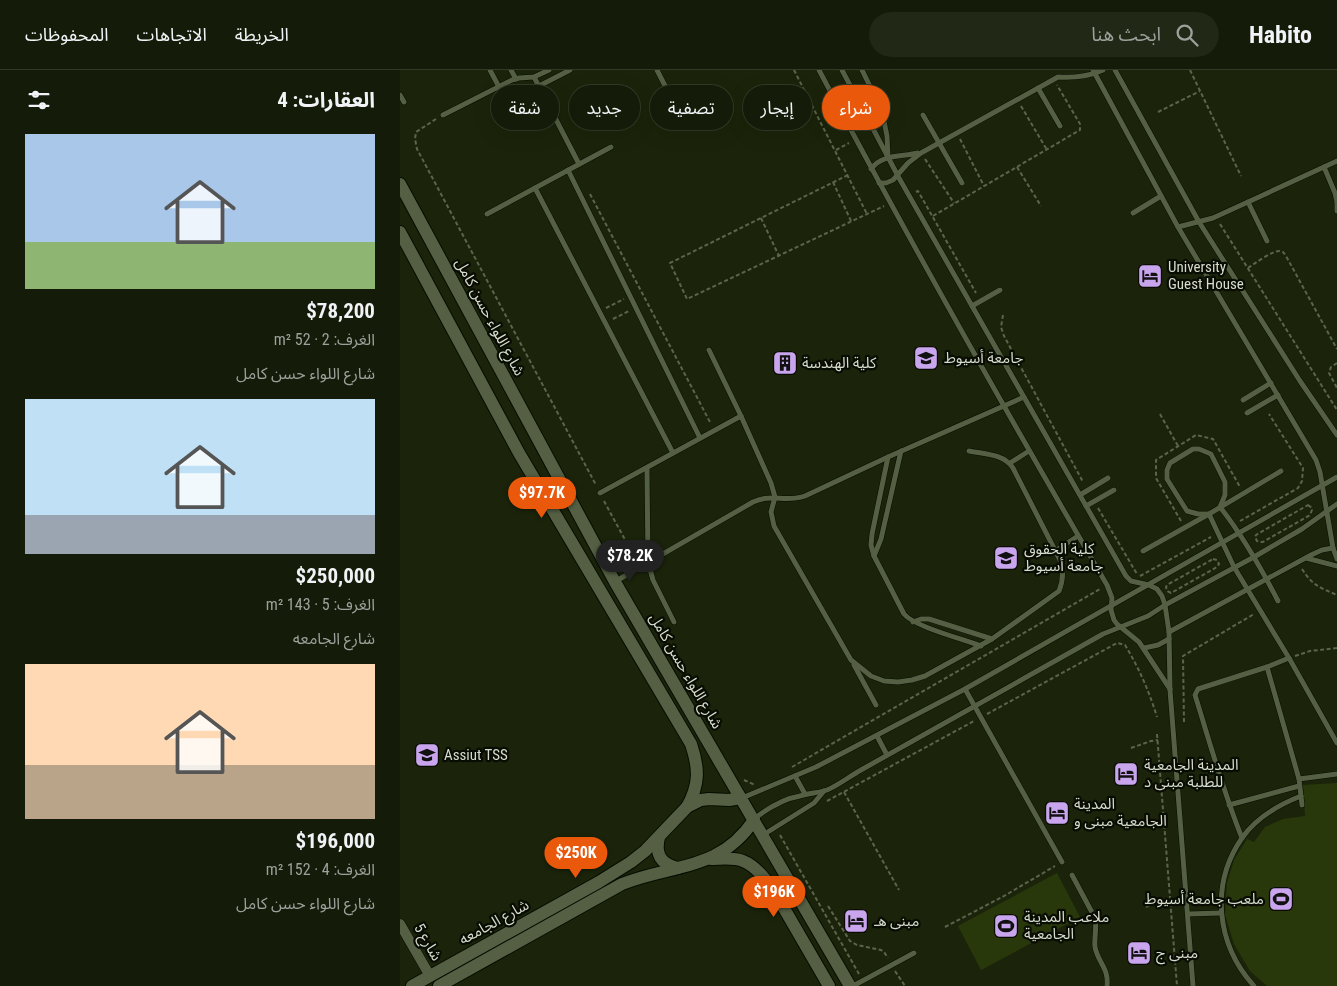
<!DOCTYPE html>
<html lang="ar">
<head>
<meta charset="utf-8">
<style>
  body { margin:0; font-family:"Roboto Condensed","Noto Sans Arabic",sans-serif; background:#212816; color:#f1f3f6; direction:rtl; height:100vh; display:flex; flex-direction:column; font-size:19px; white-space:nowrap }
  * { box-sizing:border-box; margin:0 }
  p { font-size:16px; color:#9da19c }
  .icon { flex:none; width:28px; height:28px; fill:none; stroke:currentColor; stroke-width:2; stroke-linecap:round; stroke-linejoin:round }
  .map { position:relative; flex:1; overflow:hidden; direction:ltr }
  .panel { display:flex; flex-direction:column; background:#141b08; width:400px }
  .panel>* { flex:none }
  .hud { position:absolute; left:15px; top:15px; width:475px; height:45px; direction:rtl; display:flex; gap:10px }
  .price { position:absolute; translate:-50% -42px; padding:0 11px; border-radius:18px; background:#ea580c; color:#fff; font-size:16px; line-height:32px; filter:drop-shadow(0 1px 2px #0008) }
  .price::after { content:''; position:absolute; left:50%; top:30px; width:15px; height:11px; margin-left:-8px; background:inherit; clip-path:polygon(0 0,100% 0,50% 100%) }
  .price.on { background:#222; color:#fff }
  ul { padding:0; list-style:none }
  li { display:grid; align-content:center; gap:10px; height:265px; padding:0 25px }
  li span { display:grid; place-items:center; height:155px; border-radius:0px; color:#555 }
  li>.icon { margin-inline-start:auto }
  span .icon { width:90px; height:90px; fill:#fffc; stroke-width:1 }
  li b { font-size:21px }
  h2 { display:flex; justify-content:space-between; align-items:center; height:60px; padding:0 25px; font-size:21px }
  .tag { padding:0 18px; border-radius:22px; background:#141b08; box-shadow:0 5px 20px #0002,0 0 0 1px #333929; font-size:18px; line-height:45px }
  .tag.on { background:#ea580c; color:#fff }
  header { display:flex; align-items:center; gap:30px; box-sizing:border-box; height:70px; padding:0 25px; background:#141b08; border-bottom:1px solid #333929 }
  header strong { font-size:24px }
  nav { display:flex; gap:28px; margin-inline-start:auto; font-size:18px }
  .search { width:350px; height:45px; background:#212816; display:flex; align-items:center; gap:12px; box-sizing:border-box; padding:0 18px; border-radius:28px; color:#9da19c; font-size:19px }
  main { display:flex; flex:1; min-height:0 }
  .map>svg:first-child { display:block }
  .park { fill:#29380b }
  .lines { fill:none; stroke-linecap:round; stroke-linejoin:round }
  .lane-casing { stroke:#060d00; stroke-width:6 }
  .street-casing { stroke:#060d00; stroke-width:11 }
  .secondary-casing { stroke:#060d00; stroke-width:14 }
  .path { stroke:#5b644d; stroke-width:2; stroke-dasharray:4 2.5; stroke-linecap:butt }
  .lane { stroke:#545f43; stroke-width:5 }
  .street { stroke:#545f43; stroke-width:10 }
  .secondary { stroke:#545f43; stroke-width:12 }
  .labels { text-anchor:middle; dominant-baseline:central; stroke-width:4.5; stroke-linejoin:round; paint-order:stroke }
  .poi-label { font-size:15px; fill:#d6ddcd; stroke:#080c03; text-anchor:start }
  .street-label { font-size:15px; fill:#d6ddcd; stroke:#080c03 }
</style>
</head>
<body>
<header>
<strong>Habito</strong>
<div class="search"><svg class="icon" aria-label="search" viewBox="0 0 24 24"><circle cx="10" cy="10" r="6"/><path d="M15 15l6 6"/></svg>ابحث هنا</div>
<nav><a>الخريطة</a><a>الاتجاهات</a><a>المحفوظات</a></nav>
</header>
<main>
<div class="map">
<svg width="937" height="916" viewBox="0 0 937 916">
  <rect width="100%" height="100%" fill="#1b240a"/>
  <g class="park">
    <polygon points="937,713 937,916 867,916 850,901 834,874 825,845 827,813 834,790 847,769 854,772 865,757 883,749 905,746 903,715"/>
    <polygon points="657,803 680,847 581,900 558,856"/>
  </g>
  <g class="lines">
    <defs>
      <g id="lane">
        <polyline points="90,0 99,17"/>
        <polyline points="111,0 116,9"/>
        <polyline points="257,0 280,45"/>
        <path d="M419,0C511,174 608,345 707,515L712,528L711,540L714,550L717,554L739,572L770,619"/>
        <polyline points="442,0 499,108 726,506 731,511 749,515 757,519 762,526 765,535 769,562 770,620 793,916"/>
        <polyline points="462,0 482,41 487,66 488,87"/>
        <polyline points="693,0 778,157 916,390 920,402 933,478 937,489"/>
        <polyline points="715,0 799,152 900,311 937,365"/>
        <polyline points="134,7 179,94"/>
        <polyline points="139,16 170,0"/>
        <polyline points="638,18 660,56"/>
        <polyline points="0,25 4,32"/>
        <polyline points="43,45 112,10 119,8 134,7 149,0"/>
        <polyline points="523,45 562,113"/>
        <polyline points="924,97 935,123 937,132"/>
        <path d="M471,99C482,84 501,87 518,83"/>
        <polyline points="168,100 300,368"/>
        <path d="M479,113H486L493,110L508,93L521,83L658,7C674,8 688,7 703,0"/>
        <polyline points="135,118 273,383"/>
        <polyline points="848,132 867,171"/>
        <polyline points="937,133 937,141"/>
        <polyline points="733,143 761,126"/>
        <polyline points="87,144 211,77"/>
        <polyline points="778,157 813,148 937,91"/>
        <polyline points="572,236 600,220"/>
        <path d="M309,280L341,346L371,413L375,427L371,442L374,456L451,590L471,606L484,611L498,612L512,610L525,606L592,569L659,521C663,511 664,503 661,492L613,398C604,384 585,384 569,381"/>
        <polyline points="843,330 871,313"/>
        <polyline points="847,343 878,325"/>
        <path d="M488,387L472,464L471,475L474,486L504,544C515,557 563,569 581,576"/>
        <polyline points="610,393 629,381"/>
        <polyline points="247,398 248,492 253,510 274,552"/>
        <polyline points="200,423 341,346"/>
        <polyline points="680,425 708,408"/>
        <polyline points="686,436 714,420"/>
        <polyline points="655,481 678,466"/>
        <polyline points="743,481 809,444 881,401"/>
        <polyline points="474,486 481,469 501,381"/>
        <polyline points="906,488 937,496"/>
        <path d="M216,511L353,432C373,423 385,433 405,426L488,387L624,327"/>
        <path d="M878,531C861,498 843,466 820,437L825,425V412L811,384L799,379H793L770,393L767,400V409L787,441L798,444H809L834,497L889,588L937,673"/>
        <polyline points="513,552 521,549 529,549 592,569"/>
        <polyline points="769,562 911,485 922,480 933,478"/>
        <polyline points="744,578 758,575 769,569"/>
        <polyline points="454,595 476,635"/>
        <polyline points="867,597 899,709 902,735"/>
        <polyline points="565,619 662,792"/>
        <polyline points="477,666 487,685"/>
        <polyline points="395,706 405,724"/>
        <polyline points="899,709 937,704"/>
        <polyline points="342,728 416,697 565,619 937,407"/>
        <polyline points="829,735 899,716"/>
        <path d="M354,749C368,738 382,729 400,726C409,723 418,723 427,720C439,715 450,706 461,700L703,564L748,546L765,535L854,487L902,459L937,434"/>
        <polyline points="363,765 414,733 424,721"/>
        <path d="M842,768C823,721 810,673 795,625L798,619L867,597L889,588"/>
        <path d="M672,805L695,848C697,858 694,868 695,877C698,893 709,898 707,916"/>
        <polyline points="788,844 821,843"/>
        <polyline points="453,916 514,883"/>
        <path d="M854,916C816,874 810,814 842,768C856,748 878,735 901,726"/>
      </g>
      <polyline id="street" points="0,854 30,906"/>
      <g id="secondary">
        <polyline points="0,114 215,512 450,916"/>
        <path d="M0,162L119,383L291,674C299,698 300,714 287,737"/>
        <path d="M259,767C255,784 260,794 278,798"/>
        <path d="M311,789C321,789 333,787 343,791C356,796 366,810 374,821L429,916"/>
        <polyline points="12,916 199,812 231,792 245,781 287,737 301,730 309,729 329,730 341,728"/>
        <path d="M39,916L222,814C273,794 320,801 354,750"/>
      </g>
    </defs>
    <use href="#lane" class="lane-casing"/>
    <use href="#street" class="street-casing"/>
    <use href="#secondary" class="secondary-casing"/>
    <g class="path">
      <polyline points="394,0 467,144"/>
      <polyline points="790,0 841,106"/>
      <polyline points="621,36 647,80"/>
      <polyline points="758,42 800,21"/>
      <polyline points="36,49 16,62 15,69 17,79 196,415"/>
      <polyline points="560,69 584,116"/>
      <polyline points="436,80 449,73"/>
      <polyline points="525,89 554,133"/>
      <polyline points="617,97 641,136"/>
      <polyline points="448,105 270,193 287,229 484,136"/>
      <polyline points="433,112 451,151"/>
      <polyline points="516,122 518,121 576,223"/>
      <polyline points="190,124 311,354"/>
      <polyline points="533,146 680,60 680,54 657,15"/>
      <polyline points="361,148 379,186"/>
      <polyline points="820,154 937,340"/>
      <path d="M848,198C854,194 873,180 880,181C883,181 884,183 886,186L937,279"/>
      <polyline points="206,238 224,229"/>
      <polyline points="603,245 601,257 604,266 683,412"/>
      <polyline points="213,249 229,241"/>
      <polyline points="937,293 931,297 929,303 937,318"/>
      <polyline points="760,344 778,376"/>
      <polyline points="204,431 236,490"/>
      <polygon points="908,435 912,438 912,440 910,445 863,472 860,472 857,471 855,467 856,465"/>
      <polyline points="698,438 737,504"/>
      <polyline points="781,451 756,408 756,390 796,365 813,369 840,417"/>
      <polyline points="840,451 898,418 902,411 903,398 869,344"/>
      <polygon points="813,489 817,490 819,494 817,497 771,523 767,521 766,517 767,515"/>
      <path d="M902,499C913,516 919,517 937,525"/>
      <polyline points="740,506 811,467"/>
      <polyline points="895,586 910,581 937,578"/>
      <path d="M587,644L717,573L725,575C739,598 749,621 757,647"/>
      <polyline points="784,652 783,586 854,544"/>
      <polyline points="757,664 777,916"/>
      <polyline points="731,678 751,671 758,670"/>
      <polyline points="392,697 700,519"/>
      <polyline points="344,710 355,715"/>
      <polyline points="444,722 499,820"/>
      <polyline points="427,731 574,651"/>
      <polyline points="380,765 459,904"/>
      <polyline points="428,836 450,871 457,875 481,880 484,882 488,888"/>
      <polyline points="746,837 762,830 771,828"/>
      <polyline points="545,857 604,826 655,796"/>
      <polyline points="495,901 505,916"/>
    </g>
    <use href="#lane" class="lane"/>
    <use href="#street" class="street"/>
    <use href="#secondary" class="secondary"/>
  </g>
  <defs>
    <symbol id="hotel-square" viewBox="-11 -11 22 22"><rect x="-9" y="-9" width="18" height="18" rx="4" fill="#c9a5ee" stroke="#080c03"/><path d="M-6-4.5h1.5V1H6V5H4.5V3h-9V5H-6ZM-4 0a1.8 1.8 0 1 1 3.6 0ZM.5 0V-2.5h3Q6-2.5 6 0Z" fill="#111"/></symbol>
    <symbol id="university-square" viewBox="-11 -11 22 22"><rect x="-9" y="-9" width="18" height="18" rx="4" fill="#c9a5ee" stroke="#080c03"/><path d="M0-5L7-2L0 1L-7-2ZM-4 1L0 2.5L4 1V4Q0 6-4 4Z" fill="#111"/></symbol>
    <symbol id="building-square" viewBox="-11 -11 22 22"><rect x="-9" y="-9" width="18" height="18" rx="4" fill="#c9a5ee" stroke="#080c03"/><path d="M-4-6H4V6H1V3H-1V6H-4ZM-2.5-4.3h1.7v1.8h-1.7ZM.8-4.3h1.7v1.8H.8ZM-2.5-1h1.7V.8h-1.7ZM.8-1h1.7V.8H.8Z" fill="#111"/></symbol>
    <symbol id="school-square" viewBox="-11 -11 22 22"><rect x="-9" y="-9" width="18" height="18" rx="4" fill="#c9a5ee" stroke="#080c03"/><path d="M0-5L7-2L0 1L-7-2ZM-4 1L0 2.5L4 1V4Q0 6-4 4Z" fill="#111"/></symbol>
    <symbol id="stadium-square" viewBox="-11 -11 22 22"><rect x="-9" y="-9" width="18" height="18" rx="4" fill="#c9a5ee" stroke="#080c03"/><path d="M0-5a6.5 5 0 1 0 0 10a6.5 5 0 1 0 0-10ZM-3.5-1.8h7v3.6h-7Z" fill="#111"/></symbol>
  </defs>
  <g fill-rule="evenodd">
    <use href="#hotel-square" x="736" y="192" width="28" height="28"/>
    <use href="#university-square" x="512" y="274" width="28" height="28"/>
    <use href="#building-square" x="371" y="279" width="28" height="28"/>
    <use href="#university-square" x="592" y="474" width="28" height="28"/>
    <use href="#school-square" x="13" y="671" width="28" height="28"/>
    <use href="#hotel-square" x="712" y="690" width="28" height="28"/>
    <use href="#hotel-square" x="643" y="729" width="28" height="28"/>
    <use href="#stadium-square" x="867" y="815" width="28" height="28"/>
    <use href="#hotel-square" x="442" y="837" width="28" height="28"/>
    <use href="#stadium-square" x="592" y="842" width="28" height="28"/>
    <use href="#hotel-square" x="725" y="869" width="28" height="28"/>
  </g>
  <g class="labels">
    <g class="poi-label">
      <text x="768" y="197">University<tspan x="768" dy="17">Guest House</tspan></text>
      <text x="544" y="288">جامعة أسيوط</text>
      <text x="402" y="293">كلية الهندسة</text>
      <text x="624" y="479">كلية الحقوق<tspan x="624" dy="17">جامعة أسيوط</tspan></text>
      <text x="44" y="685">Assiut TSS</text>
      <text x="744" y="695">المدينة الجامعية<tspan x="744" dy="17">للطلبة مبنى د</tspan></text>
      <text x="674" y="734">المدينة<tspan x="674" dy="17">الجامعية مبنى و</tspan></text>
      <text x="864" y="829" text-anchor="end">ملعب جامعة أسيوط</text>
      <text x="624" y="847">ملاعب المدينة<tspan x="624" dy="17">الجامعية</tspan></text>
      <text x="474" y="851">مبنى هـ</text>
      <text x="756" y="883">مبنى ج</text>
    </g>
    <g class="street-label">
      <text transform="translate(90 247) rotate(62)">شارع اللواء حسن كامل</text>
      <text transform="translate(286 601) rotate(60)">شارع اللواء حسن كامل</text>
      <text transform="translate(94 852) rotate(-29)">شارع الجامعه</text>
      <text transform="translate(28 872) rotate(60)">شارع 5</text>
    </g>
  </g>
</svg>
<b class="price" style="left:142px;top:449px">$97.7K</b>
<b class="price on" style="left:230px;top:512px">$78.2K</b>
<b class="price" style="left:176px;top:809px">$250K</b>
<b class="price" style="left:374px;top:848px">$196K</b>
<div class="hud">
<a class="tag on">شراء</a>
<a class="tag">إيجار</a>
<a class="tag">تصفية</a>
<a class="tag">جديد</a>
<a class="tag">شقة</a>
</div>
</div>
<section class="panel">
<h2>العقارات: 4<svg class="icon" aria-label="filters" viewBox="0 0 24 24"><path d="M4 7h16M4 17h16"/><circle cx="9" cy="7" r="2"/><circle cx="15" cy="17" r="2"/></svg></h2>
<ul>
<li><span style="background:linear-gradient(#a9c7e8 70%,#8fb573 0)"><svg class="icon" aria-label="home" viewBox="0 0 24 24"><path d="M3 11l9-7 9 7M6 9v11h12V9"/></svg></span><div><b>$78,200</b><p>الغرف: 2 · 52 m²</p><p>شارع اللواء حسن كامل</p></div></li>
<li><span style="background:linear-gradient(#bfe0f5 75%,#9aa5b1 0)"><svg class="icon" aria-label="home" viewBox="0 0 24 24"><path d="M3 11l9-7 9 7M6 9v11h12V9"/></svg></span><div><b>$250,000</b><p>الغرف: 5 · 143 m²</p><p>شارع الجامعه</p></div></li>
<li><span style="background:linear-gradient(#ffd9b3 65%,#b9a48a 0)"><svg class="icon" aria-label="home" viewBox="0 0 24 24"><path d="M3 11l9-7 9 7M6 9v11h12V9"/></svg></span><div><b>$196,000</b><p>الغرف: 4 · 152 m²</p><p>شارع اللواء حسن كامل</p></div></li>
</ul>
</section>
</main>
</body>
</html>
